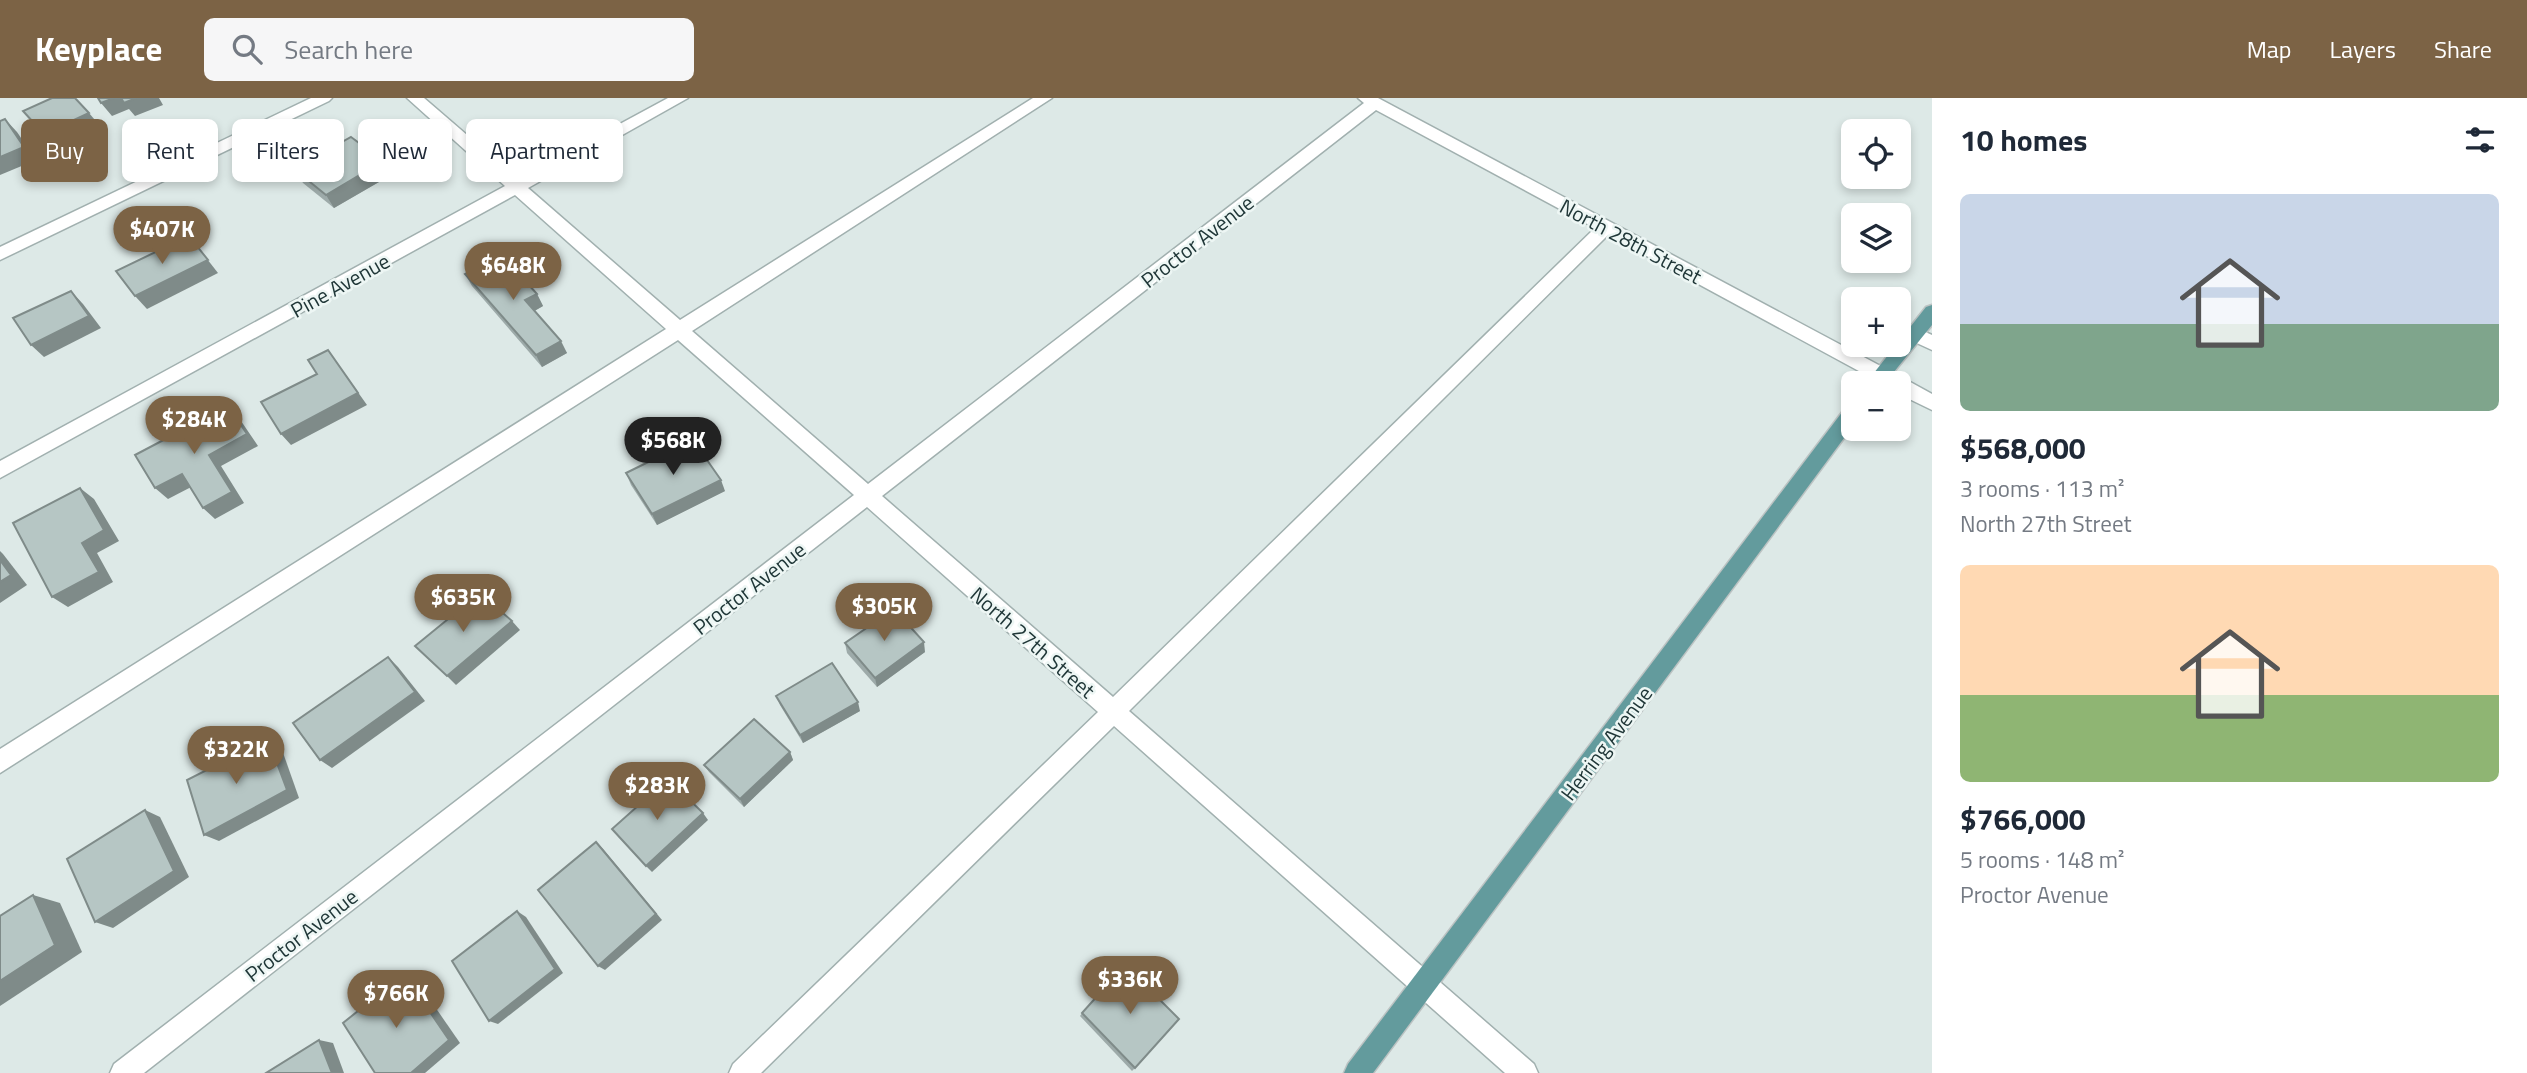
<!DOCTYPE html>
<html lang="en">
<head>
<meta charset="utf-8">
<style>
  body { margin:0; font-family:"Titillium Web",sans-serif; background:#f6f6f7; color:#1f2937; height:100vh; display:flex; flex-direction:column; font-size:26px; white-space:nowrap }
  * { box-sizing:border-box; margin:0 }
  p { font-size:23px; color:#747a83 }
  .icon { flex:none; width:38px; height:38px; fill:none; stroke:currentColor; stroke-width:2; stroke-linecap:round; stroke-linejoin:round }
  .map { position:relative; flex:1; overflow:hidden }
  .sheet { display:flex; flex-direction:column; background:#fff; width:595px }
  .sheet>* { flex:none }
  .hud { position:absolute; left:21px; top:21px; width:665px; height:63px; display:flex; gap:14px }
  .buttons { position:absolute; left:1841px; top:21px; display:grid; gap:14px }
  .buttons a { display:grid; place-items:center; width:70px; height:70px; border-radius:10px; background:#fff; box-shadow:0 4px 10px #0003; font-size:35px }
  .price { position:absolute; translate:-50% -60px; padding:0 16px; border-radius:24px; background:#7c6345; color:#fff; font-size:23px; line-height:46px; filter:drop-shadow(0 2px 4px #0008) }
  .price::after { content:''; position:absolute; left:50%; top:42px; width:21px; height:16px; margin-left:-10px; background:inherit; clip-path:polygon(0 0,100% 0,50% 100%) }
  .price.on { background:#222; color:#fff }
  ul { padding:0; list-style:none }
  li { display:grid; align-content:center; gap:14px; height:371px; padding:0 28px }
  li span { display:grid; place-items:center; height:217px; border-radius:10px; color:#555 }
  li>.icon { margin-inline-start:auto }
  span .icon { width:126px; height:126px; fill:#fffc; stroke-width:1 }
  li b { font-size:30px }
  h2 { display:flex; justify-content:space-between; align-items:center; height:84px; padding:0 28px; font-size:30px }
  .pill { padding:0 24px; border-radius:10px; background:#fff; box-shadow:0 4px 10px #0003; font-size:24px; line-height:63px }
  .pill.on { background:#7c6345; color:#fff }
  header { display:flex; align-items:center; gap:42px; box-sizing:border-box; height:98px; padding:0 35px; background:#7c6345; color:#fff }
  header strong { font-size:33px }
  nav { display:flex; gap:38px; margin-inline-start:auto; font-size:24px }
  .search { width:490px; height:63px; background:#f6f6f7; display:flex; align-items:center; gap:18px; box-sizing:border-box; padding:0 24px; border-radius:10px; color:#747a83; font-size:26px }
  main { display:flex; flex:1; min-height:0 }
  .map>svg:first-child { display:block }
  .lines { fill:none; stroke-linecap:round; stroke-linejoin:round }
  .minor-casing { stroke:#a1b0af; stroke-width:3 }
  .major-casing { stroke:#bcc3c3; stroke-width:3 }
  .minor { fill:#fff; fill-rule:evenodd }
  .major { fill:#639b9d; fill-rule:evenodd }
  .wall { fill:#9daaa9 }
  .shaded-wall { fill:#7f8b89 }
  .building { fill:#b6c6c4; stroke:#7f8b89; stroke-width:2 }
  .labels { text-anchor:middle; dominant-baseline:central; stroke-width:5; stroke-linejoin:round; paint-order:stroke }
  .street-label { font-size:21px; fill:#203738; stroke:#edf6f4 }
</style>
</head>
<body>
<header>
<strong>Keyplace</strong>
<div class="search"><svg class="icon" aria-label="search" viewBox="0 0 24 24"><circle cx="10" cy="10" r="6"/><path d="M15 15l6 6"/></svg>Search here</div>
<nav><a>Map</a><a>Layers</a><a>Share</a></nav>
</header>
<main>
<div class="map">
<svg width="1932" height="975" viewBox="0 0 1932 975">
  <rect width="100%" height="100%" fill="#dde9e7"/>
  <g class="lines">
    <defs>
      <g id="minor">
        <polygon points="311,0 332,0 329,3 0,162 0,149"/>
        <path d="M407,0H424L518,81L668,0H688L528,90L680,222L1033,0H1052L692,233L868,386L1364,5L1358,0H1378L1903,280L1932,296V312L1899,296V285H1881L1608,137L1129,613L1534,966L1538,975H1505L1114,628L761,975H729L733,966L1098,614L867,409L144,975H110L114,966L854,397L678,242L0,675V651L666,231L515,97L0,380V363L505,88ZM1376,12L1595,130L1113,599L882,398Z"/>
        <polygon points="1914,229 1932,237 1932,252 1908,241 1905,236 1908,231"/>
      </g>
      <g id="major">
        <polygon points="1932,207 1932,227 1885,285 1866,285 1926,209"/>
        <polygon points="1853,307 1853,328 1373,975 1344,975 1348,966 1846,309"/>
      </g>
    </defs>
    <use href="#minor" class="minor-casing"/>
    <use href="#major" class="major-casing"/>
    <use href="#minor" class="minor"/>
    <use href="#major" class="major"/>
  </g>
  <g class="wall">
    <polygon points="383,63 391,77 334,110 303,85 294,71"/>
    <polygon points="465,176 537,196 543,208 534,213 567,255 542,269 472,188"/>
    <polygon points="626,375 725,393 657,427 631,387"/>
    <polygon points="845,545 925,554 877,589 847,555"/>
    <polygon points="776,598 860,613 803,645 780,607"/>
    <polygon points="790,654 793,662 744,709 709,674 704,667"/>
    <polygon points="1082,915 1135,970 1132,973 1080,918"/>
  </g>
  <g class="shaded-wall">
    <polygon points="114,0 159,0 163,7 135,18 129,11 112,18 101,5"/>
    <polygon points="89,15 100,28 55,49 44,36"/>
    <polygon points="5,21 17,34 36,62 0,77 0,59"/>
    <polygon points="383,63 391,77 334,110 326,97"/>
    <polygon points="189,138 218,175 147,211 135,198"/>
    <polygon points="71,193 83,206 101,230 44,259 31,247"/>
    <polygon points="537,196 543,208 531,215 525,202"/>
    <polygon points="561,243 567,255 542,269 536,257"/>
    <polygon points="328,252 367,307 291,347 281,336 358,295"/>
    <polygon points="228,308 239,320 258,348 221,368 244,405 215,421 203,410 209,357"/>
    <polygon points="182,376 195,387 168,401 155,390"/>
    <polygon points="721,382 725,393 657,427 652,416"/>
    <polygon points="80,390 94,401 119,443 97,455 113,484 68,509 52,499"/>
    <polygon points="0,453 3,456 27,487 0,505"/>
    <polygon points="512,523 520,532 456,587 447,578"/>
    <polygon points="924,544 925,554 877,589 875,580"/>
    <polygon points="388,559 398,569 425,603 332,670 320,662"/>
    <polygon points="858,604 860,613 803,645 800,637"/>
    <polygon points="268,641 281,649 299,700 219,743 204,737"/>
    <polygon points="790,654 793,662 744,709 740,701"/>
    <polygon points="145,712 160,719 189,779 113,830 95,824"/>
    <polygon points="703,715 708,722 652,774 646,768"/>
    <polygon points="596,744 603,751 662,822 605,872 598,868"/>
    <polygon points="33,797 60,805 82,854 0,908 0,883"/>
    <polygon points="517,813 526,819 563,875 498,926 489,923"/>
    <polygon points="404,876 415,880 460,945 425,975 411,975"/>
    <polygon points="319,942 333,945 344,975 332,975"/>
  </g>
  <g class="building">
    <polygon points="52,0 75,0 89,15 44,36 23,13"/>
    <polygon points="98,0 114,0 101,5"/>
    <polygon points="121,0 136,0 124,5"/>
    <polygon points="5,21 24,49 0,59 0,23"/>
    <polygon points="351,39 383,63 326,97 294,71"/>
    <polygon points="189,138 208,162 135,198 116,173"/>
    <polygon points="502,157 537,196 525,202 561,243 536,257 465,176"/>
    <polygon points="71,193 89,218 31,247 13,220"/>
    <polygon points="328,252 358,295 281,336 261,304 317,276 308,262"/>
    <polygon points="228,308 247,336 209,357 232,394 203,410 182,376 155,390 135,357"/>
    <polygon points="693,342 721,382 652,416 626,375"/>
    <polygon points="80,390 104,432 82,445 99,474 52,499 13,425"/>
    <polygon points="0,462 11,477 0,484"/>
    <polygon points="480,495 512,523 447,578 415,548"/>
    <polygon points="894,511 924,544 875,580 845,545"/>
    <polygon points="388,559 415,594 320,662 293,625"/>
    <polygon points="832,565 858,604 800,637 776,598"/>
    <polygon points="754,621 790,654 740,701 704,667"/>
    <polygon points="268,641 287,692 204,737 187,682"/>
    <polygon points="668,681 703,715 646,768 612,731"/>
    <polygon points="145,712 174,773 95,824 67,761"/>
    <polygon points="596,744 656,816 598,868 538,792"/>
    <polygon points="33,797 55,847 0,883 0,818"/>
    <polygon points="517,813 555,871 489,923 452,863"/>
    <polygon points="1125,867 1179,921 1135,970 1082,915"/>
    <polygon points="404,876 449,942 411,975 375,975 343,925"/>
    <polygon points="319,942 332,975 266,975"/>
  </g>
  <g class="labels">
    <g class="street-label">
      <text transform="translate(1197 143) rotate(-38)">Proctor Avenue</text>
      <text transform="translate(1631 143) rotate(28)">North 28th Street</text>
      <text transform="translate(340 187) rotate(-29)">Pine Avenue</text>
      <text transform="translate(749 490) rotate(-38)">Proctor Avenue</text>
      <text transform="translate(1033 544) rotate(41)">North 27th Street</text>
      <text transform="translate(1606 645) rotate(-53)">Herring Avenue</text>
      <text transform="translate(301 837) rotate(-38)">Proctor Avenue</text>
    </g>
  </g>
</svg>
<div class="buttons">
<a><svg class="icon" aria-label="locate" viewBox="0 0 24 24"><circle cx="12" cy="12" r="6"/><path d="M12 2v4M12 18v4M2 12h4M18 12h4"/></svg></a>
<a><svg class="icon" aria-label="layers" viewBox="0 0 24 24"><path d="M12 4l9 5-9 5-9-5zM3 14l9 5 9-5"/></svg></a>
<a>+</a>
<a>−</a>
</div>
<b class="price" style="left:162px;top:168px">$407K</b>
<b class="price" style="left:513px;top:204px">$648K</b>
<b class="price" style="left:194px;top:358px">$284K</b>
<b class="price on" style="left:673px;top:379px">$568K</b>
<b class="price" style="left:463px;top:536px">$635K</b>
<b class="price" style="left:884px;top:545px">$305K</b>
<b class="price" style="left:236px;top:688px">$322K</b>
<b class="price" style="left:657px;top:724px">$283K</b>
<b class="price" style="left:1130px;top:918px">$336K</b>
<b class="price" style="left:396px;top:932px">$766K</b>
<div class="hud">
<a class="pill on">Buy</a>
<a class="pill">Rent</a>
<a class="pill">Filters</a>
<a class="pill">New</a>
<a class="pill">Apartment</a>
</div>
</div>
<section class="sheet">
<h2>10 homes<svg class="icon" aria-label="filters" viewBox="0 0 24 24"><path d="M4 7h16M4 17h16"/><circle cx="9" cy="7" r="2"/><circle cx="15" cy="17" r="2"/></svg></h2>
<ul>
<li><span style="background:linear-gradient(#c9d6e8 60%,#7fa58c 0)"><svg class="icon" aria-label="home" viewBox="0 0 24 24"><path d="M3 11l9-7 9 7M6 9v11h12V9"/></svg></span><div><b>$568,000</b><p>3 rooms · 113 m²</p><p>North 27th Street</p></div></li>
<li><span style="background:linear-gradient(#ffd9b3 60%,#8fb573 0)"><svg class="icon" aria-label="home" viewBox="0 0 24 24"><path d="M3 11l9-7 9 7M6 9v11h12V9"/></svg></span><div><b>$766,000</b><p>5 rooms · 148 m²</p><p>Proctor Avenue</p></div></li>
</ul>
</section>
</main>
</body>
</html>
